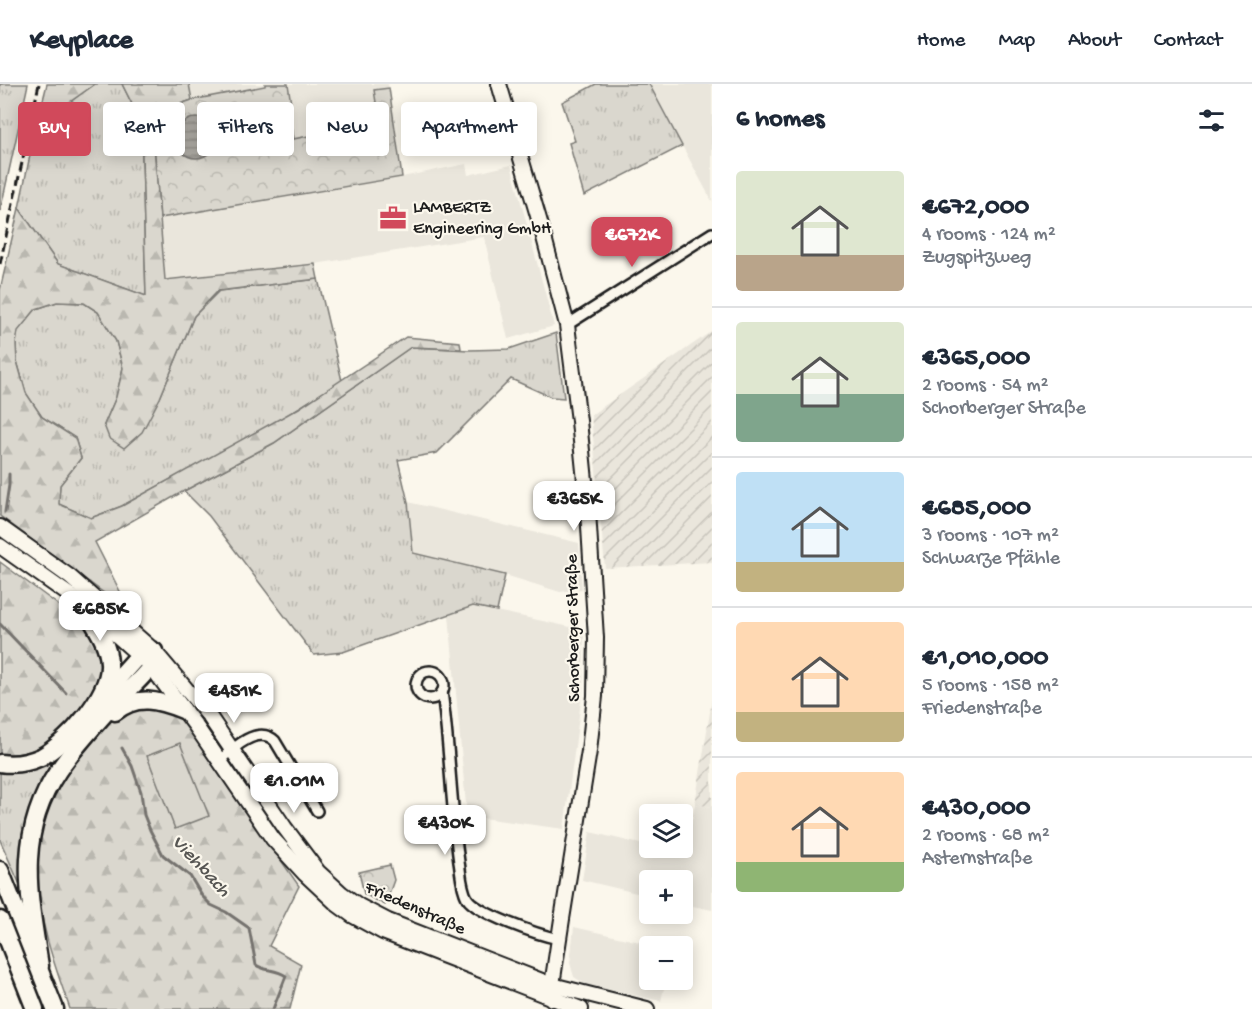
<!DOCTYPE html>
<html lang="en">
<head>
<meta charset="utf-8">
<style>
  body { margin:0; font-family:"Gochi Hand",sans-serif; background:#f6f6f7; color:#1f2937; height:100vh; display:flex; flex-direction:column; font-size:22px; white-space:nowrap }
  * { box-sizing:border-box; margin:0 }
  p { font-size:20px; color:#747a83 }
  .icon { flex:none; width:33px; height:33px; fill:none; stroke:currentColor; stroke-width:2; stroke-linecap:round; stroke-linejoin:round }
  .map { position:relative; flex:1; overflow:hidden }
  .side { display:flex; flex-direction:column; background:#fff; width:540px }
  .side>* { flex:none }
  .top-card { position:absolute; left:18px; top:18px; width:570px; height:54px; display:flex; gap:12px }
  .fabs { position:absolute; left:639px; top:720px; display:grid; gap:12px }
  .fabs a { display:grid; place-items:center; width:54px; height:54px; border-radius:6px; background:#fff; box-shadow:0 3px 15px #0003; font-size:30px }
  .price { position:absolute; translate:-50% -51px; padding:0 14px; border-radius:12px; background:#fff; color:#222; font-size:20px; line-height:39px; filter:drop-shadow(0 2px 3px #0008) }
  .price::after { content:''; position:absolute; left:50%; top:36px; width:18px; height:14px; margin-left:-9px; background:inherit; clip-path:polygon(0 0,100% 0,50% 100%) }
  .price.current { background:#d1495b; color:#fff }
  ul { padding:0; list-style:none }
  li { display:flex; align-items:center; gap:18px; height:150px; padding:0 24px }
  li+li { border-top:2px solid #e0e1e3 }
  li span { display:grid; place-items:center; flex:none; width:168px; height:120px; border-radius:6px; color:#555 }
  li>.icon { margin-inline-start:auto }
  span .icon { width:72px; height:72px; fill:#fffc; stroke-width:1 }
  li b { font-size:26px }
  h2 { display:flex; justify-content:space-between; align-items:center; height:72px; padding:0 24px; font-size:26px }
  .pill { padding:0 21px; border-radius:6px; background:#fff; box-shadow:0 3px 15px #0003; font-size:21px; line-height:54px }
  .pill.current { background:#d1495b; color:#fff }
  header { display:flex; align-items:center; gap:36px; box-sizing:border-box; height:84px; padding:0 30px; background:#fff; border-bottom:2px solid #e0e1e3 }
  header strong { font-size:28px }
  nav { display:flex; gap:33px; margin-inline-start:auto; font-size:21px }
  main { display:flex; flex:1; min-height:0 }
  .map>svg:first-child { display:block }
  .built { fill:#eae6dc }
  .industrial { fill:url(#industrial-furrows) }
  .grass { fill:url(#grass-tufts); stroke:#7b7a75; stroke-width:1.5 }
  .forest { fill:url(#forest-firs); stroke:#7b7a75; stroke-width:1.5 }
  .park { fill:url(#park-crowns); stroke:#7b7a75; stroke-width:1.5 }
  .pitch { fill:#dad7ce; stroke:#7b7a75; stroke-width:1.5 }
  .water { fill:url(#water-rules); stroke:#74726e; stroke-width:1.5 }
  .lines { fill:none; stroke-linecap:round; stroke-linejoin:round }
  .stream { stroke:#74726e; stroke-width:3 }
  .street-casing { stroke:#1c1c1c; stroke-width:14 }
  .secondary-casing { stroke:#1c1c1c; stroke-width:18 }
  .highway-casing { stroke:#1c1c1c; stroke-width:21 }
  .street { stroke:#fbf7ec; stroke-width:9 }
  .secondary { stroke:#fbf7ec; stroke-width:14 }
  .highway { stroke:#fbf7ec; stroke-width:16 }
  .rail { stroke:#1c1c1c; stroke-width:3; stroke-dasharray:9 4.5; stroke-linecap:butt }
  .labels { text-anchor:middle; dominant-baseline:central; stroke-width:4.5; stroke-linejoin:round; paint-order:stroke }
  .poi-label { font-size:18px; fill:#1c1c1c; stroke:#fbf7ec; text-anchor:start }
  .street-label { font-size:18px; fill:#1c1c1c; stroke:#fbf7ec }
  .water-label { font-size:20px; font-style:italic; fill:#575653; stroke:#fbf7ec }
</style>
</head>
<body>
<header>
<strong>Keyplace</strong>
<nav><a>Home</a><a>Map</a><a>About</a><a>Contact</a></nav>
</header>
<main>
<div class="map">
<svg width="712" height="925" viewBox="0 0 712 925">
  <defs>
    <pattern id="industrial-furrows" width="10" height="10" patternUnits="userSpaceOnUse" patternTransform="scale(1.5)"><rect width="10" height="10" fill="#eae6dc"/><path d="M-1 1l2-2M0 10L10 0M9 11l2-2" fill="none" stroke="#c8c5bc"/></pattern>
    <pattern id="grass-tufts" width="24" height="20" patternUnits="userSpaceOnUse" patternTransform="scale(1.5)"><rect width="24" height="20" fill="#dad7ce"/><path d="M3 7l-1-3M5 7V3M7 7l1-3M15 17l-1-3M17 17v-4M19 17l1-3" fill="none" stroke="#bab8b0"/></pattern>
    <pattern id="forest-firs" width="22" height="20" patternUnits="userSpaceOnUse" patternTransform="scale(1.5)"><rect width="22" height="20" fill="#dad7ce"/><path d="M5 1l3.5 6h-7zM16 11l3.5 6h-7z" fill="#bab8b0"/></pattern>
    <pattern id="park-crowns" width="20" height="18" patternUnits="userSpaceOnUse" patternTransform="scale(1.5)"><rect width="20" height="18" fill="#dad7ce"/><path d="M2 6a3 3 0 1 1 6 0M12 15a3 3 0 1 1 6 0" fill="none" stroke="#bab8b0"/></pattern>
    <pattern id="water-rules" width="6" height="5" patternUnits="userSpaceOnUse" patternTransform="scale(1.5)"><rect width="6" height="5" fill="#afaca5"/><path d="M0 2.5h6" fill="none" stroke="#96938d"/></pattern>
  </defs>
  <rect width="100%" height="100%" fill="#fbf7ec"/>
  <filter id="ink" filterUnits="userSpaceOnUse"><feTurbulence type="fractalNoise" baseFrequency=".0167" numOctaves="2"/><feDisplacementMap in="SourceGraphic" scale="12" xChannelSelector="R" yChannelSelector="G"/><feConvolveMatrix kernelMatrix="1 2 1 2 8 2 1 2 1" color-interpolation-filters="sRGB"/></filter>
  <g filter="url(#ink)">
    <g class="built">
      <polygon points="189,0 388,0 402,93 466,80 468,91 511,81 554,242 508,255 484,153 315,180 165,196 153,46 192,16"/>
      <polygon points="649,0 712,0 712,117 707,108"/>
      <polygon points="408,418 579,459 582,505 560,508 505,491 413,469"/>
      <polygon points="473,522 584,546 583,602 564,745 467,732 449,531"/>
      <polygon points="695,720 712,723 712,826 683,820 682,796 650,796 649,812 582,796 590,748 649,762 650,764 686,770"/>
      <polygon points="574,843 657,862 650,862 650,896 666,896 661,917 587,901 574,893 570,879"/>
    </g>
    <g class="industrial">
      <polygon points="712,247 712,478 605,484 591,331"/>
      <polygon points="712,616 712,723 695,720"/>
    </g>
    <g class="grass">
      <polygon points="0,0 28,0 0,128"/>
      <polygon points="95,0 122,0 141,38 146,212 58,180 19,124 34,52 53,30"/>
      <polygon points="596,0 649,0 682,62 584,112 569,59 575,57 562,18"/>
      <polygon points="318,195 342,297 271,341 122,422 91,434 58,420 60,401 81,374 75,354 42,333 26,309 17,277 16,260 17,247 36,225 57,218 84,219 98,228 116,257 123,284 116,313 104,341 160,314 194,232 219,207"/>
      <polygon points="556,249 564,314 551,313 511,295 437,369 398,376 408,418 413,469 505,491 497,527 473,522 343,568 314,571 209,432 184,407 274,359 411,263 469,266 509,265"/>
      <polygon points="62,665 65,668 25,812 0,756 0,684"/>
    </g>
    <g class="forest">
      <polygon points="47,0 95,0 53,30 34,52"/>
      <polygon points="122,0 189,0 192,16 169,24 153,47 165,196 315,180 318,195 218,207 194,232 160,314 142,348 124,364 109,354 104,341 116,313 123,284 116,257 98,228 84,219 57,218 36,225 18,247 16,260 17,277 26,309 42,333 75,354 81,374 60,401 59,420 91,434 122,422 299,324 406,253 460,258 461,265 411,263 274,359 184,407 95,458 131,529 0,432 0,206 19,124 58,180 146,212 141,38"/>
      <path d="M0,478L80,537L94,550L104,588C97,601 90,617 80,629C60,653 33,674 0,670Z"/>
      <path d="M141,620L181,634L299,802L269,862L301,880L290,925H70C37,833 11,752 81,669C101,646 111,632 141,620Z"/>
    </g>
    <g class="park">
      <polygon points="265,0 288,0 291,20 288,21 293,55 350,44 349,36 378,31 374,6 389,4 402,93 160,134 153,46 169,24 192,16 265,2"/>
      <polygon points="390,781 394,796 385,821 364,810 359,788"/>
    </g>
    <polygon class="pitch" points="180,659 209,732 175,745 147,672"/>
    <circle class="water" cx="196" cy="54" r="20"/>
    <g class="lines">
      <g class="stream">
        <polyline points="5,428 9,401 9,390"/>
        <polyline points="0,540 66,609"/>
        <path d="M122,664L132,682L141,708L144,731L150,746L163,771L190,792L202,812L211,821L226,828L249,844L256,881C264,887 276,885 286,892L273,925"/>
      </g>
      <defs>
        <g id="street">
          <polyline points="567,241 712,149"/>
          <circle cx="430" cy="601" r="14"/>
          <path d="M442,608C450,665 451,722 459,778C461,789 461,803 467,814C477,830 539,851 559,855"/>
          <path d="M219,677C232,665 258,640 275,657L317,727"/>
        </g>
        <g id="secondary">
          <polyline points="499,0 541,142 567,241 579,337 588,427 596,554 595,612 589,667 562,835 552,901 552,915"/>
          <polyline points="0,443 70,493 154,567 209,632 285,744 318,788 341,809 359,822 388,837 552,901 647,925"/>
          <polyline points="0,462 82,520 151,582 195,641 273,755 305,790 337,820 352,831 383,848 581,925"/>
        </g>
        <g id="highway">
          <path d="M115,628C137,610 158,616 183,626"/>
          <path d="M0,679C14,681 28,679 41,673C67,659 111,610 109,579C108,557 92,538 82,520"/>
          <polyline points="0,786 55,925"/>
          <polyline points="0,836 35,925"/>
          <path d="M40,882C29,812 15,751 58,687C73,665 92,644 110,624C120,613 146,592 151,581C153,577 153,571 154,567L139,571L96,619"/>
        </g>
      </defs>
      <use href="#street" class="street-casing"/>
      <use href="#secondary" class="secondary-casing"/>
      <use href="#highway" class="highway-casing"/>
      <use href="#street" class="street"/>
      <use href="#secondary" class="secondary"/>
      <use href="#highway" class="highway"/>
      <polyline class="rail" points="0,180 39,0"/>
    </g>
  </g>
  <defs>
    <symbol id="office-bare" viewBox="-9 -9 18 18"><path d="M-6-3h4V-5.5h4V-3h4V5H-6ZM-1-4.5V-3h2v-1.5ZM-6 0V1H6V0Z" fill="#d1495b" stroke="#fbf7ec" stroke-width="2.5" paint-order="stroke"/></symbol>
  </defs>
  <g fill-rule="evenodd">
    <use href="#office-bare" x="374" y="115" width="38" height="38"/>
  </g>
  <g class="labels">
    <g class="poi-label">
      <text x="413" y="124">LAMBERTZ<tspan x="413" dy="21">Engineering GmbH</tspan></text>
    </g>
    <g class="street-label">
      <text transform="translate(574 544) rotate(-91)">Schorberger Straße</text>
      <text transform="translate(415 825) rotate(24)">Friedenstraße</text>
    </g>
    <g class="water-label">
      <text transform="translate(200 783) rotate(47)">Viehbach</text>
    </g>
  </g>
</svg>
<div class="fabs">
<a><svg class="icon" aria-label="layers" viewBox="0 0 24 24"><path d="M12 4l9 5-9 5-9-5zM3 14l9 5 9-5"/></svg></a>
<a>+</a>
<a>−</a>
</div>
<b class="price current" style="left:632px;top:184px">€672K</b>
<b class="price" style="left:574px;top:448px">€365K</b>
<b class="price" style="left:100px;top:558px">€685K</b>
<b class="price" style="left:234px;top:640px">€451K</b>
<b class="price" style="left:294px;top:730px">€1.01M</b>
<b class="price" style="left:445px;top:772px">€430K</b>
<div class="top-card">
<a class="pill current">Buy</a>
<a class="pill">Rent</a>
<a class="pill">Filters</a>
<a class="pill">New</a>
<a class="pill">Apartment</a>
</div>
</div>
<section class="side">
<h2>6 homes<svg class="icon" aria-label="filters" viewBox="0 0 24 24"><path d="M4 7h16M4 17h16"/><circle cx="9" cy="7" r="2"/><circle cx="15" cy="17" r="2"/></svg></h2>
<ul>
<li><span style="background:linear-gradient(#dfe7d0 70%,#b9a48a 0)"><svg class="icon" aria-label="home" viewBox="0 0 24 24"><path d="M3 11l9-7 9 7M6 9v11h12V9"/></svg></span><div><b>€672,000</b><p>4 rooms · 124 m²</p><p>Zugspitzweg</p></div></li>
<li><span style="background:linear-gradient(#dfe7d0 60%,#7fa58c 0)"><svg class="icon" aria-label="home" viewBox="0 0 24 24"><path d="M3 11l9-7 9 7M6 9v11h12V9"/></svg></span><div><b>€365,000</b><p>2 rooms · 54 m²</p><p>Schorberger Straße</p></div></li>
<li><span style="background:linear-gradient(#bfe0f5 75%,#c2b280 0)"><svg class="icon" aria-label="home" viewBox="0 0 24 24"><path d="M3 11l9-7 9 7M6 9v11h12V9"/></svg></span><div><b>€685,000</b><p>3 rooms · 107 m²</p><p>Schwarze Pfähle</p></div></li>
<li><span style="background:linear-gradient(#ffd9b3 75%,#c2b280 0)"><svg class="icon" aria-label="home" viewBox="0 0 24 24"><path d="M3 11l9-7 9 7M6 9v11h12V9"/></svg></span><div><b>€1,010,000</b><p>5 rooms · 158 m²</p><p>Friedenstraße</p></div></li>
<li><span style="background:linear-gradient(#ffd9b3 75%,#8fb573 0)"><svg class="icon" aria-label="home" viewBox="0 0 24 24"><path d="M3 11l9-7 9 7M6 9v11h12V9"/></svg></span><div><b>€430,000</b><p>2 rooms · 68 m²</p><p>Asternstraße</p></div></li>
</ul>
</section>
</main>
</body>
</html>
